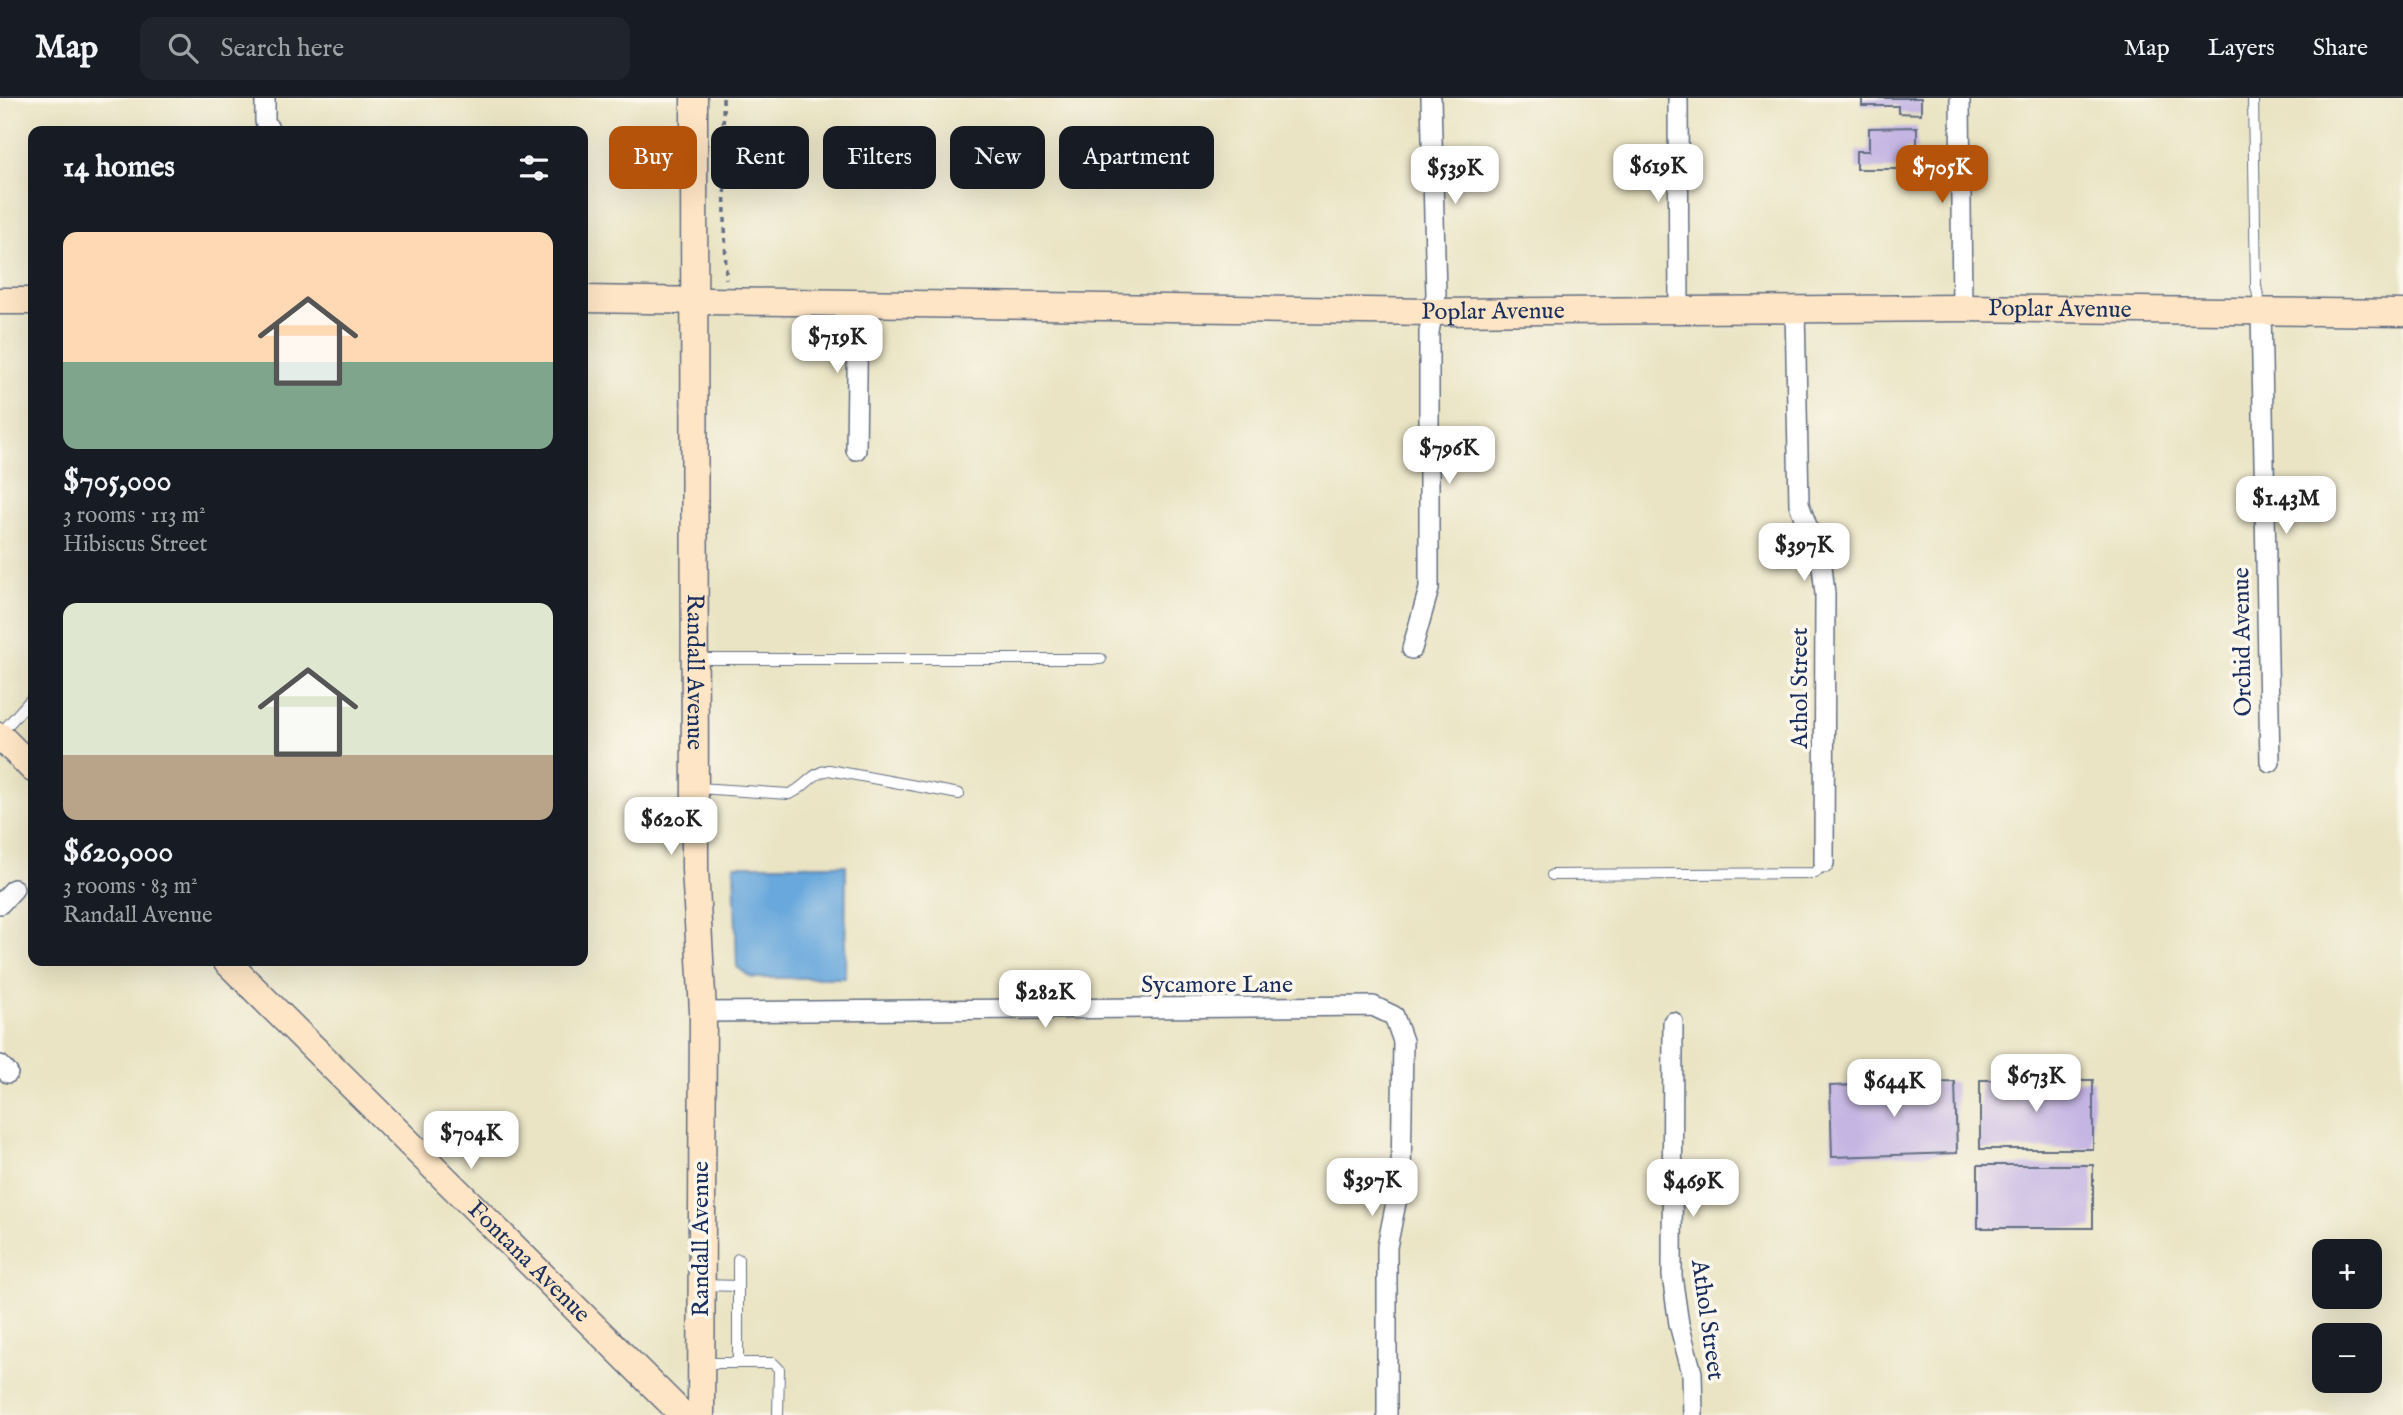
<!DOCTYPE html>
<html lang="en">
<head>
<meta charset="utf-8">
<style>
  body { margin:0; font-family:"IM FELL English",serif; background:#20242c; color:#f1f3f6; height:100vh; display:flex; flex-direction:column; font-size:26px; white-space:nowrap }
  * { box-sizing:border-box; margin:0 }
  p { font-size:23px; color:#9ea1a6 }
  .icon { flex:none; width:38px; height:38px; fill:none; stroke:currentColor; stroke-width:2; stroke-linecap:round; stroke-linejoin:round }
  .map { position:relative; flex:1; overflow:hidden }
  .sheet { position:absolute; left:28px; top:28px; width:560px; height:840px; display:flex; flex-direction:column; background:#171b24; border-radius:14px; box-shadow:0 7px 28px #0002 }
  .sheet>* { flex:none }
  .hud { position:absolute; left:609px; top:28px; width:665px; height:63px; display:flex; gap:14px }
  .tools { position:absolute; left:2312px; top:1141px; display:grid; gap:14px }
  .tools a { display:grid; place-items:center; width:70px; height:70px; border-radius:14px; background:#171b24; box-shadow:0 7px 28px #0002; font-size:35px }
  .price { position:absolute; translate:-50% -60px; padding:0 16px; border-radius:14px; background:#fff; color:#222; font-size:23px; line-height:46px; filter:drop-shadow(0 2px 4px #0008) }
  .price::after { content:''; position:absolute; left:50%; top:42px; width:21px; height:16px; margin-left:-10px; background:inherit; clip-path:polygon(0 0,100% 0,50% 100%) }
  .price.active { background:#b45309; color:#fff }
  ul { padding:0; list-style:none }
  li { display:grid; align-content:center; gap:14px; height:371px; padding:0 35px }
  li span { display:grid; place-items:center; height:217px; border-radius:14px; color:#555 }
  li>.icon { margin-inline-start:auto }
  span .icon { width:126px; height:126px; fill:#fffc; stroke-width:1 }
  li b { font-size:30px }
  h2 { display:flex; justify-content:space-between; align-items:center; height:84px; padding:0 35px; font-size:30px }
  .pill { padding:0 24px; border-radius:14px; background:#171b24; box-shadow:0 7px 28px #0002; font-size:24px; line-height:63px }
  .pill.active { background:#b45309; color:#fff }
  header { display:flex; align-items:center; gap:42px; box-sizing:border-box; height:98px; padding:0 35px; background:#171b24; border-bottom:2px solid #363941 }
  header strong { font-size:33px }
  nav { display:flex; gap:38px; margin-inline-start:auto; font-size:24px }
  .search { width:490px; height:63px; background:#20242c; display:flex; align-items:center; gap:18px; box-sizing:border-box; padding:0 24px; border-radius:14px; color:#9ea1a6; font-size:26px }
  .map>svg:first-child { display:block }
  .water { fill:#69a8dc; stroke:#426c9d; stroke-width:2 }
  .building { fill:#c4b5e3 }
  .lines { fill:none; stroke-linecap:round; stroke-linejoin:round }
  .lane-casing { stroke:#636e82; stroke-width:12 }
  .street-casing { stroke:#636e82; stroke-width:22 }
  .secondary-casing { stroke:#636e82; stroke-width:29 }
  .path { stroke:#636e82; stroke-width:3.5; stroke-dasharray:5 5; stroke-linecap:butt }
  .lane { stroke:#fff; stroke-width:10 }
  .street { stroke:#fff; stroke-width:19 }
  .secondary { stroke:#fee5c5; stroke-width:26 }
  .labels { text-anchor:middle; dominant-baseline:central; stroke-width:7; stroke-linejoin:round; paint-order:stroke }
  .street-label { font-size:24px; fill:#1b2f5e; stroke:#fbf7ec }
</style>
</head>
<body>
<header>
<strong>Map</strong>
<div class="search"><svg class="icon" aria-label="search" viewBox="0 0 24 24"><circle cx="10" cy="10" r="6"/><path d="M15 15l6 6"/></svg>Search here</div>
<nav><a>Map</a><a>Layers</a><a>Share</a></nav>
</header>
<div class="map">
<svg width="2403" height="1317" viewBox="0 0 2403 1317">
  <rect width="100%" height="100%" fill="#fbf7ec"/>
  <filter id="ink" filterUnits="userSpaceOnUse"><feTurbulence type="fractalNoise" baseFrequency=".0143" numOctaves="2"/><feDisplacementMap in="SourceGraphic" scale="14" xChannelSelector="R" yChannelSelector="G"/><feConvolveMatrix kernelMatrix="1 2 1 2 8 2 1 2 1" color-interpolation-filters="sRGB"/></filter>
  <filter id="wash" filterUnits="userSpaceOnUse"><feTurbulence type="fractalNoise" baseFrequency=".00686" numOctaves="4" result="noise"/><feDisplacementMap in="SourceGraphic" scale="28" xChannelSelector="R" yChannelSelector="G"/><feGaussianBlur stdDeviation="1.57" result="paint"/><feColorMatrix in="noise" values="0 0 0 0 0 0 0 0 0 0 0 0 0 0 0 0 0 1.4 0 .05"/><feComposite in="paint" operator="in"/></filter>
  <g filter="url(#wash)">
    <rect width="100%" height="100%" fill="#eae4c4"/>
    <polygon class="water" points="734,767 846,767 845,880 752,880 737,869"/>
    <g id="blocks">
      <g class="building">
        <polygon points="1862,0 1921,0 1921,16 1898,15 1898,8 1862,8"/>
        <polygon points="1917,29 1917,51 1905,51 1905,71 1856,71 1856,53 1869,53 1869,30"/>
        <rect x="1980" y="982" width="113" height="69"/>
        <polygon points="1955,984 1957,1055 1832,1059 1830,988"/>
        <rect x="1978" y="1067" width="115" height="63"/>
      </g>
    </g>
  </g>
  <g filter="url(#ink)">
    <use href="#blocks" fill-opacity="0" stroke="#636e82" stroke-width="2"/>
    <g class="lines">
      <defs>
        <g id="lane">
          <polyline points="2253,0 2256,188 2261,212"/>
          <polyline points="698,561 1101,561"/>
          <polyline points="0,636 33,599"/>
          <path d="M698,690L789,696C805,691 810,675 829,672L959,696"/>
          <polyline points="1552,777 1815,775 1824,765"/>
          <polyline points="738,1161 738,1265"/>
          <polyline points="703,1187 738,1188"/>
          <polyline points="701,1265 773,1265 779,1271 778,1317"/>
        </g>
        <g id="street">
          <polyline points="265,0 265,23 270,33"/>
          <polyline points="1678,0 1679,212"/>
          <polyline points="1960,0 1962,210"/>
          <polyline points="1795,210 1799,406 1822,468 1825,496 1824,765"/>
          <polyline points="2261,212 2270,664"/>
          <polyline points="856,352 858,204"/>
          <polyline points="1412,551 1429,491 1429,234 1436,197 1431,0"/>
          <polyline points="0,806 14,791"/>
          <polyline points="703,914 1373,908 1394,918 1403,943 1401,1080 1387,1149 1387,1317"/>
          <polyline points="1673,924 1672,1178 1679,1226 1692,1275 1693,1317"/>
          <polyline points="0,967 8,975"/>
        </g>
        <g id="secondary">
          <path id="s1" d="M694,0L695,771L703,914L701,1317"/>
          <path id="s2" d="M583,201L1433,214L1962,210L2403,215"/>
          <polyline points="0,203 33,203"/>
          <polyline points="0,638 33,671"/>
          <path id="s3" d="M226,863L683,1317"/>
        </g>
      </defs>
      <use href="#lane" class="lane-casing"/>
      <use href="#street" class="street-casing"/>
      <use href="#secondary" class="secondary-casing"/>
      <polyline class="path" points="723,0 726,181"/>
      <use href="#lane" class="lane"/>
      <use href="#street" class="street"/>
      <use href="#secondary" class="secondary"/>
    </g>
  </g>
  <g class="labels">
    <g class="street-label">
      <text stroke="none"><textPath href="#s2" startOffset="1477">Poplar Avenue</textPath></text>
      <text stroke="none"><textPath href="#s2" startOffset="910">Poplar Avenue</textPath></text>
      <text transform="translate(2243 544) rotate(-91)">Orchid Avenue</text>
      <text stroke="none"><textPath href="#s1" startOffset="574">Randall Avenue</textPath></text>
      <text transform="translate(1800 590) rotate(-90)">Athol Street</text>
      <text x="1217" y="887">Sycamore Lane</text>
      <text transform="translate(701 1141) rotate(-90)">Randall Avenue</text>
      <text stroke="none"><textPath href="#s3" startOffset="427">Fontana Avenue</textPath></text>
      <text transform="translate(1707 1222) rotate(82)">Athol Street</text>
    </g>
  </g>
</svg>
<div class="tools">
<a>+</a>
<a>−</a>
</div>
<b class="price" style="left:1658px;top:106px">$619K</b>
<b class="price active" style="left:1942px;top:107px">$705K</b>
<b class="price" style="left:1455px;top:108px">$539K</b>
<b class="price" style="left:837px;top:277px">$719K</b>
<b class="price" style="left:1449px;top:388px">$796K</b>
<b class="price" style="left:2286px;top:438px">$1.43M</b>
<b class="price" style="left:1804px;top:485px">$397K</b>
<b class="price" style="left:671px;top:759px">$620K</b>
<b class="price" style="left:1045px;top:932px">$282K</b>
<b class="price" style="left:2036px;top:1016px">$673K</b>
<b class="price" style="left:1894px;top:1021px">$644K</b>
<b class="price" style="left:471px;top:1073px">$704K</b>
<b class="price" style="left:1372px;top:1120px">$397K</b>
<b class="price" style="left:1693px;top:1121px">$469K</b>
<div class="hud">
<a class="pill active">Buy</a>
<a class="pill">Rent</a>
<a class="pill">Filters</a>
<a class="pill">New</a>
<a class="pill">Apartment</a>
</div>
<section class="sheet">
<h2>14 homes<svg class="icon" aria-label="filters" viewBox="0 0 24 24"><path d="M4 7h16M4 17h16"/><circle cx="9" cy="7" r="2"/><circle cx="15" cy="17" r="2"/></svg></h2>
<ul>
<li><span style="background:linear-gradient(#ffd9b3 60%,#7fa58c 0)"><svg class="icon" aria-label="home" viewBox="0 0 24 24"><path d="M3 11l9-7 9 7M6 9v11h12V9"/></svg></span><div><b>$705,000</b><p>3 rooms · 113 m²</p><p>Hibiscus Street</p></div></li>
<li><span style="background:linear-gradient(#dfe7d0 70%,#b9a48a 0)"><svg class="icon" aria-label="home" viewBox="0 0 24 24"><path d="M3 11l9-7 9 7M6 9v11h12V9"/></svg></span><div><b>$620,000</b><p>3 rooms · 83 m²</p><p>Randall Avenue</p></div></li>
</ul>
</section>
</div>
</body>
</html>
